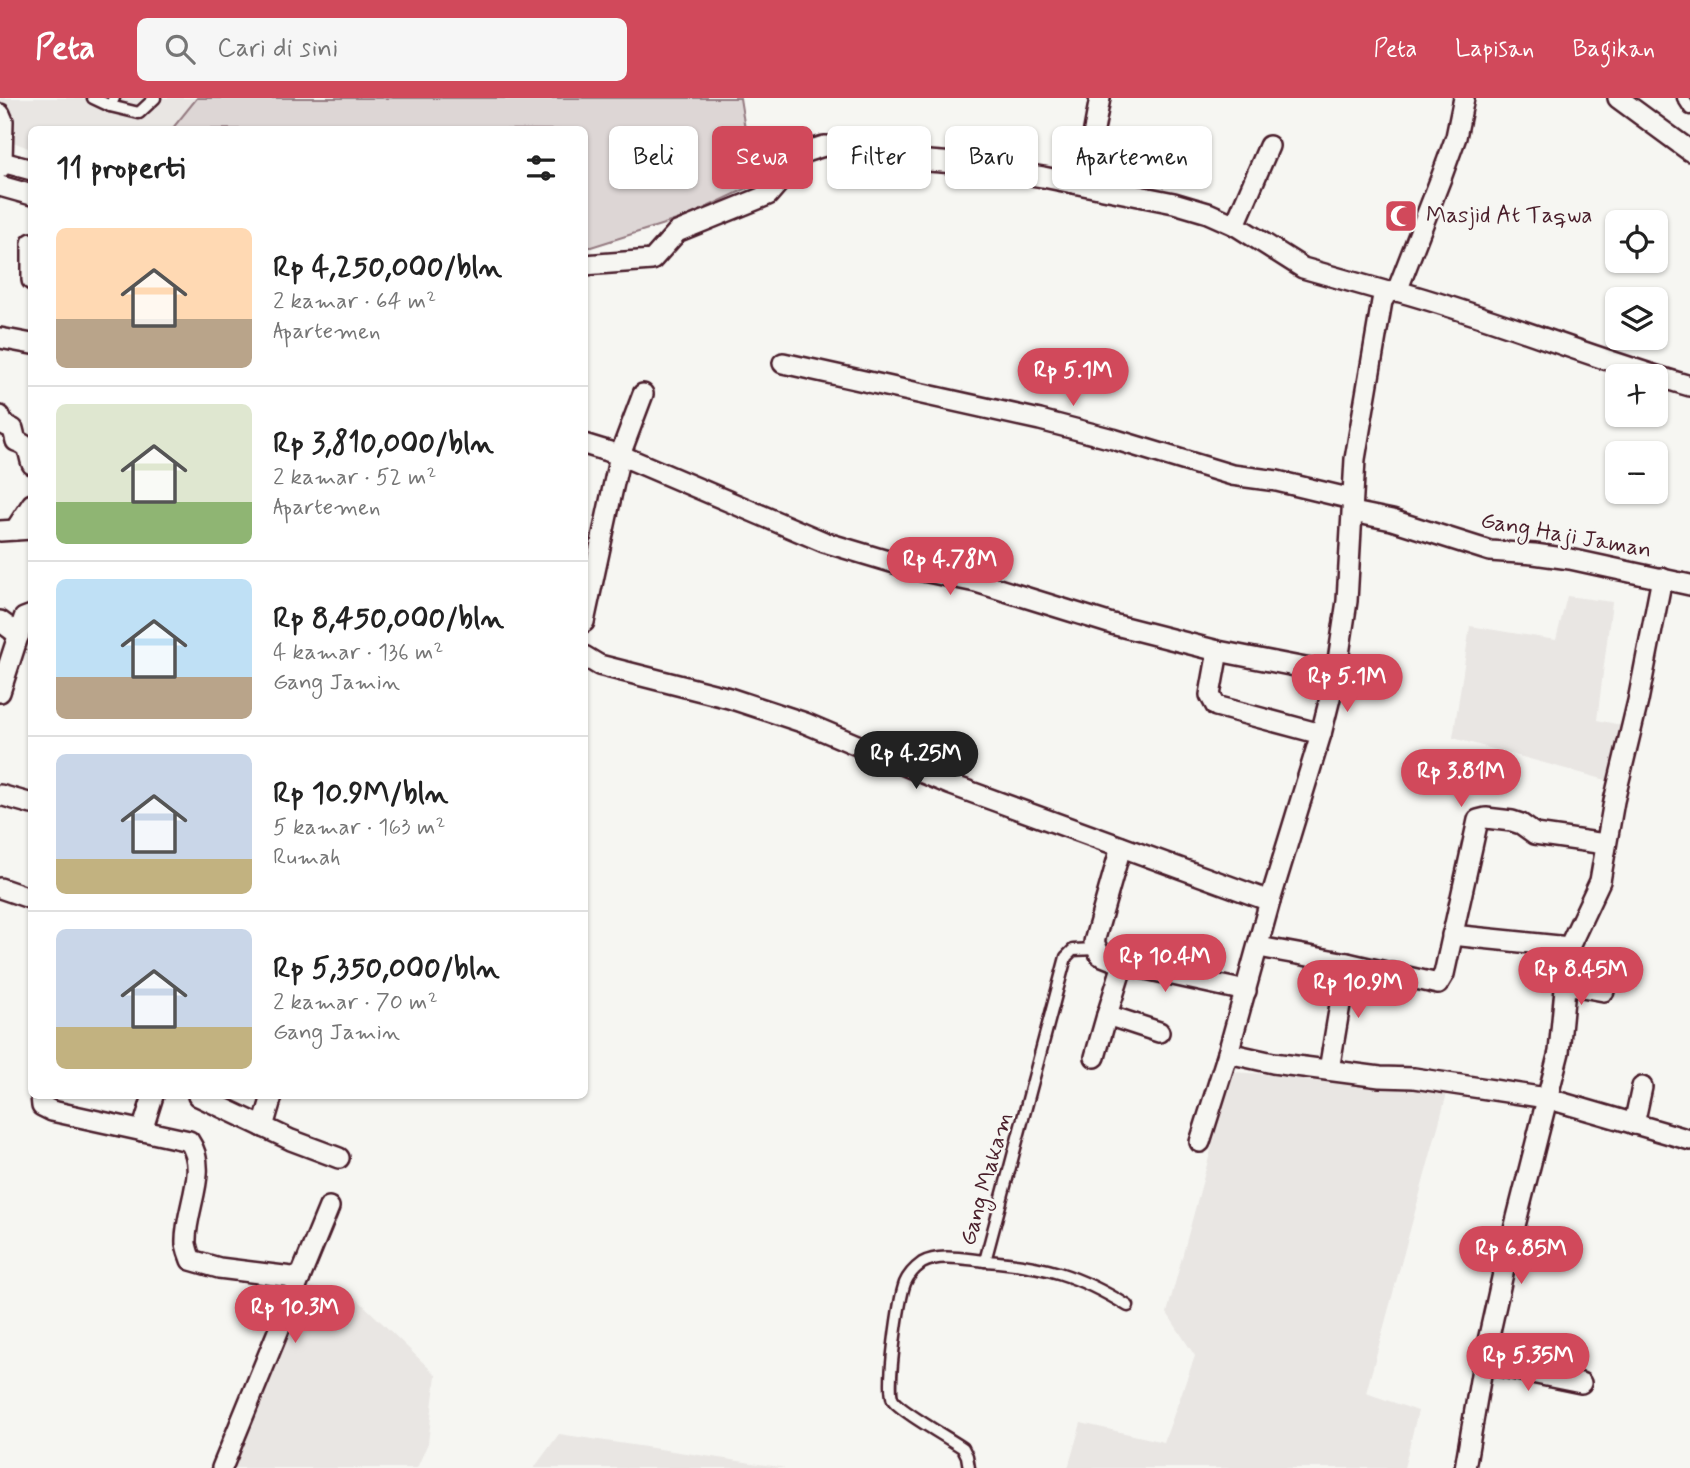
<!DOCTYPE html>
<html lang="id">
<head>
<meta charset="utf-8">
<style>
  body { margin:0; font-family:Mynerve,sans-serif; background:#f6f6f6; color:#222; height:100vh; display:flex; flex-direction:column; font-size:26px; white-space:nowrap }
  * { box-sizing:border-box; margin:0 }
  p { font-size:23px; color:#767676 }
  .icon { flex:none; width:38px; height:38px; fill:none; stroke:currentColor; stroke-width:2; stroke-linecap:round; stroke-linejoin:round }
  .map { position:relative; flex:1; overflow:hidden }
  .panel { position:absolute; left:28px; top:28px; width:560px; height:973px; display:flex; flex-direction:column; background:#fff; border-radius:10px; box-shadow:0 2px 5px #0004 }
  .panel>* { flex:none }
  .guide { position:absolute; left:609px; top:28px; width:665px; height:63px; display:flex; gap:14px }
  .controls { position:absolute; left:1605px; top:112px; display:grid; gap:14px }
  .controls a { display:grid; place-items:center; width:63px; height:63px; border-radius:10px; background:#fff; box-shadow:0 2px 5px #0004; font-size:35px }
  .price { position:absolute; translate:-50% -60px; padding:0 16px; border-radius:24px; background:#d1495b; color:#fff; font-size:23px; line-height:46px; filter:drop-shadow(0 2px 4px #0008) }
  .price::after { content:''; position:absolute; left:50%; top:42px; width:21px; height:16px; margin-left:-10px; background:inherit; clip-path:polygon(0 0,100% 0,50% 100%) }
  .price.selected { background:#222; color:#fff }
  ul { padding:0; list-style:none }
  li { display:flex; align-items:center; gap:21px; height:175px; padding:0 28px }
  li+li { border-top:2px solid #e0e0e0 }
  li span { display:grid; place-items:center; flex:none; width:196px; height:140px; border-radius:10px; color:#555 }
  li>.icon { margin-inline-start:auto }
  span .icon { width:84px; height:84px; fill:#fffc; stroke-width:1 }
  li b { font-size:30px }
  h2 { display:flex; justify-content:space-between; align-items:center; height:84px; padding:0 28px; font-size:30px }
  .pill { padding:0 24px; border-radius:10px; background:#fff; box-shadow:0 2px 5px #0004; font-size:24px; line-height:63px }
  .pill.selected { background:#d1495b; color:#fff }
  header { display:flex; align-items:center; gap:42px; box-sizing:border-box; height:98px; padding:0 35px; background:#d1495b; color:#fff }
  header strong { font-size:33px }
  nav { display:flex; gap:38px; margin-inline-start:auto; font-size:24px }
  .search { width:490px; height:63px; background:#f6f6f6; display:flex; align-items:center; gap:18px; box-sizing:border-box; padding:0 24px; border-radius:10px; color:#767676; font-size:26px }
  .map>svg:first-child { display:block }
  .built { fill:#e9e6e3 }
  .green { fill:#ddd6d5; stroke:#947a80; stroke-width:2 }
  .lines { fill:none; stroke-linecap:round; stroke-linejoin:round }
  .service-casing { stroke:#4a1f2b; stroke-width:15 }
  .minor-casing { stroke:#4a1f2b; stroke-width:24 }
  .service { stroke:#f6f6f2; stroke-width:10 }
  .minor { stroke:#f6f6f2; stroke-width:19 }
  .labels { text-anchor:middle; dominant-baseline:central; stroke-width:5; stroke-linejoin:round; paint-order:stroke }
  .poi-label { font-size:23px; fill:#4a1f2b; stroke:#f6f6f2; text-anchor:start }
  .street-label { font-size:23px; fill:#4a1f2b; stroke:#f6f6f2 }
</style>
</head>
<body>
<header>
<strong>Peta</strong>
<div class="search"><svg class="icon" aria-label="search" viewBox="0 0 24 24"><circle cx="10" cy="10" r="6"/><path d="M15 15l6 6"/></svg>Cari di sini</div>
<nav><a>Peta</a><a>Lapisan</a><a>Bagikan</a></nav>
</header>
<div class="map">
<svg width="1690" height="1370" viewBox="0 0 1690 1370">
  <rect width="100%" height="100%" fill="#f6f6f2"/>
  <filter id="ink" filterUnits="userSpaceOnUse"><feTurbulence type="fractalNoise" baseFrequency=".0143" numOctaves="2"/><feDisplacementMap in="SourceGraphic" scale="14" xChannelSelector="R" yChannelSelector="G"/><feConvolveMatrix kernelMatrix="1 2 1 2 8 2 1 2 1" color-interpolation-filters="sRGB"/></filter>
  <g filter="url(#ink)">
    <g class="built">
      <polygon points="0,0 197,0 172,31 32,32 31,51 0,39"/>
      <polygon points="1567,498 1612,504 1597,622 1635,630 1628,688 1453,640 1470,528 1556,542"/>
      <polygon points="1232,974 1449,988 1366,1295 1418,1313 1404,1370 1068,1370 1081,1325 1164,1344 1195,1258 1167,1215"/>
      <polygon points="278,1184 351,1195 436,1277 428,1345 417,1370 217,1370 278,1242"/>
      <polygon points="559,1336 786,1370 534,1370"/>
    </g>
    <polygon class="green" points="197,0 740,0 754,87 686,119 591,149 585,149 584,32 172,31"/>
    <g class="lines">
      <defs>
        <g id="service">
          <polyline points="93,0 110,8"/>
          <polyline points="114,0 110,8 139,15 155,0"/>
          <polyline points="1683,0 1690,11"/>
          <path d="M985,1163C1044,1167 1078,1177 1128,1208"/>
          <path d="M969,1370L967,1358L963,1350C950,1341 899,1312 893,1302C886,1290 899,1201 905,1185C908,1178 915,1170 922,1165C939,1155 965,1161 985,1163L1066,859L1073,852L1096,851"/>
        </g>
        <g id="minor">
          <polyline points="1464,0 1456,39 1441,80 1397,193 1388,194 1382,203 1355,361 1347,503 1336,576 1321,636 1270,803 1228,955 1273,965 1380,979 1414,980 1546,1000 1690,1042"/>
          <polyline points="1618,0 1690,53"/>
          <polyline points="0,16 3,23 2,64"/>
          <polyline points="0,70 2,64 32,72"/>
          <polyline points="1084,86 1100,0"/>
          <polyline points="0,88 32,97"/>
          <polyline points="1235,127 1269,48"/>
          <polyline points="32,145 32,182"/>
          <polyline points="584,167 652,162 677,134 768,97 805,54 824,48 879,49 902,61 955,65 1043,79 1174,105 1208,115 1235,127 1303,170 1388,194"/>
          <path d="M1397,193C1496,220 1591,260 1690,288"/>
          <polyline points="0,240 32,246"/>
          <polyline points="783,265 1040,322 1113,341 1232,377 1277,383 1352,401"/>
          <path d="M0,318L3,326L13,331L16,343C32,349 27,353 32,366"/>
          <polyline points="584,346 620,357 824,444 918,472 976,484 1112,526 1218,553 1336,576"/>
          <polyline points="1353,414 1392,422 1490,453 1534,456 1570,461 1690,487"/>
          <polyline points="15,432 32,406"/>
          <polyline points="0,433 32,431"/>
          <polyline points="0,523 19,537"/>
          <polyline points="584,524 620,357 643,296"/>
          <polyline points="1218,553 1210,597 1216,608 1321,636"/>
          <polyline points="584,558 599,567 729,600 805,625 949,686 1270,803"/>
          <polyline points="0,594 24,520 32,517"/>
          <polyline points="0,697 32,706"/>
          <polyline points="1121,749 1094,844 1100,857 1123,866"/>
          <polyline points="0,790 32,801"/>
          <polyline points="1452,837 1569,849"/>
          <polyline points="1259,849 1347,865 1438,886 1444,876 1478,722 1486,720 1512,723 1521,726 1535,736 1605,746"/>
          <polyline points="1566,886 1604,893"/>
          <polyline points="1159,934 1107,917 1123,866 1246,893"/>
          <polyline points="1095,959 1107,917"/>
          <polyline points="1329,972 1347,865"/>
          <path d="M41,998L42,1008L52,1013L189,1043C210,1073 184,1112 186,1146C187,1151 189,1157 191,1162L219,1170L300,1180"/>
          <polyline points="198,998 291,1042 339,1060"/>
          <polyline points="1634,1026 1642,989"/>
          <polyline points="263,1029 272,998"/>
          <polyline points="142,1033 153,998"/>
          <polyline points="1200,1044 1228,955"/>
          <polyline points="1483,1265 1581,1285"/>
          <polyline points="222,1370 329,1109"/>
          <polyline points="1465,1370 1483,1265 1504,1171 1559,954 1569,849 1600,783 1614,703 1638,603 1662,480"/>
        </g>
      </defs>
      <use href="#service" class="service-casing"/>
      <use href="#minor" class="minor-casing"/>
      <use href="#service" class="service"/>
      <use href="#minor" class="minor"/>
    </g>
  </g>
  <defs>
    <symbol id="mosque-square" viewBox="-11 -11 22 22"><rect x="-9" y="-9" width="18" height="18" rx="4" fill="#d1495b" stroke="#f6f6f2"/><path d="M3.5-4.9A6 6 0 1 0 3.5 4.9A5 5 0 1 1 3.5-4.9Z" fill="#fff"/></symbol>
  </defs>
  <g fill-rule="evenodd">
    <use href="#mosque-square" x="1382" y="99" width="38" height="38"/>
  </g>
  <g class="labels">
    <g class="poi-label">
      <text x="1426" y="118">Masjid At Taqwa</text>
    </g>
    <g class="street-label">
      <text transform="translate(1566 438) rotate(10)">Gang Haji Jaman</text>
      <text transform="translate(987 1081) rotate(-74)">Gang Makam</text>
    </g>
  </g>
</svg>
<div class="controls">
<a><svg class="icon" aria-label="locate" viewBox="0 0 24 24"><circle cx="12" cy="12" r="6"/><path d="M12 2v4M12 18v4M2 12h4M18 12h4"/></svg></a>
<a><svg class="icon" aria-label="layers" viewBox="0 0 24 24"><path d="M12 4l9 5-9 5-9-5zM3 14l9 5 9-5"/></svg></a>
<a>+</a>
<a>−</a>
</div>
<b class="price" style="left:1073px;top:310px">Rp 5.1M</b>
<b class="price" style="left:950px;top:499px">Rp 4.78M</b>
<b class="price" style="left:1347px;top:616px">Rp 5.1M</b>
<b class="price selected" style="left:916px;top:693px">Rp 4.25M</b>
<b class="price" style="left:1461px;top:711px">Rp 3.81M</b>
<b class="price" style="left:1165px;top:896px">Rp 10.4M</b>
<b class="price" style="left:1581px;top:909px">Rp 8.45M</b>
<b class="price" style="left:1358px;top:922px">Rp 10.9M</b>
<b class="price" style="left:1521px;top:1188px">Rp 6.85M</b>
<b class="price" style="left:295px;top:1247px">Rp 10.3M</b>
<b class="price" style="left:1528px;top:1295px">Rp 5.35M</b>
<div class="guide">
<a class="pill">Beli</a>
<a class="pill selected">Sewa</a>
<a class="pill">Filter</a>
<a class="pill">Baru</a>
<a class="pill">Apartemen</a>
</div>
<section class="panel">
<h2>11 properti<svg class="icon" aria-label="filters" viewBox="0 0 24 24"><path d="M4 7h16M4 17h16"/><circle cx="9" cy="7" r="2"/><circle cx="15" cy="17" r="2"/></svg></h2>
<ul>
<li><span style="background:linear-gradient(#ffd9b3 65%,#b9a48a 0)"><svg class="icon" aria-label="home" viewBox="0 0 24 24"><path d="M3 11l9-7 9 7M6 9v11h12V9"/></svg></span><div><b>Rp 4,250,000/bln</b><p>2 kamar · 64 m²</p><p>Apartemen</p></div></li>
<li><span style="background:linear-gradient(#dfe7d0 70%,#8fb573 0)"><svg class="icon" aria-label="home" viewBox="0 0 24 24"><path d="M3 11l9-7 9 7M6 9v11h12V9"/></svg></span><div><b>Rp 3,810,000/bln</b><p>2 kamar · 52 m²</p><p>Apartemen</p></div></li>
<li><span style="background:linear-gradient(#bfe0f5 70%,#b9a48a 0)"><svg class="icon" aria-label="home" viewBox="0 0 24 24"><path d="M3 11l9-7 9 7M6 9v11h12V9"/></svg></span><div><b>Rp 8,450,000/bln</b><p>4 kamar · 136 m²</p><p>Gang Jamin</p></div></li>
<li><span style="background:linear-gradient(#c9d6e8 75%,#c2b280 0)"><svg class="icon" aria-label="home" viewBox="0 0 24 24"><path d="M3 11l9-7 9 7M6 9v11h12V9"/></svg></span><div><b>Rp 10.9M/bln</b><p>5 kamar · 163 m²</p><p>Rumah</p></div></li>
<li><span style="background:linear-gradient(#c9d6e8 70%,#c2b280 0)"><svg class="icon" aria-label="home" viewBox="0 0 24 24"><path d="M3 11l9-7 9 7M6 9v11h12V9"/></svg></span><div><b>Rp 5,350,000/bln</b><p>2 kamar · 70 m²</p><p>Gang Jamin</p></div></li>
</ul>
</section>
</div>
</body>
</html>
